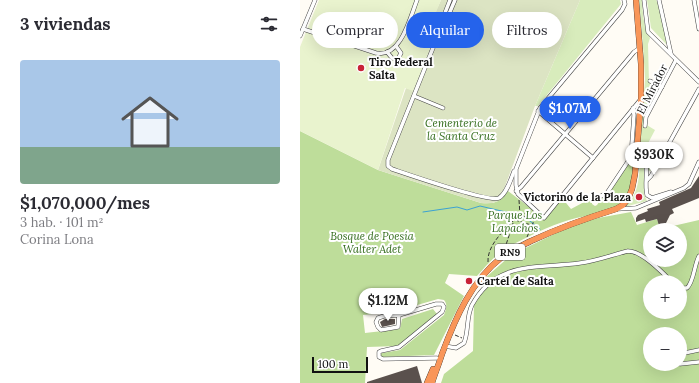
<!DOCTYPE html>
<html lang="es">
<head>
<meta charset="utf-8">
<style>
  body { margin:0; font-family:Lora,serif; background:#f7f7f7; color:#2b2b33; height:100vh; display:flex; flex-direction:column; font-size:15px; white-space:nowrap }
  * { box-sizing:border-box; margin:0 }
  p { font-size:13px; color:#7c7c81 }
  .icon { flex:none; width:22px; height:22px; fill:none; stroke:currentColor; stroke-width:2; stroke-linecap:round; stroke-linejoin:round }
  .map { position:relative; flex:1; overflow:hidden }
  .sheet { display:flex; flex-direction:column; background:#fff; width:300px }
  .sheet>* { flex:none }
  .guide { position:absolute; left:12px; top:12px; width:327px; height:36px; display:flex; gap:8px }
  .fabs { position:absolute; left:343px; top:223px; display:grid; gap:8px }
  .fabs a { display:grid; place-items:center; width:44px; height:44px; border-radius:50%; background:#fff; box-shadow:0 4px 16px #0002; font-size:20px }
  .scale { position:absolute; left:12px; bottom:10px; width:56px; box-sizing:border-box; padding-left:4px; border:2px solid #111; border-top:0; font-size:11px; line-height:14px; white-space:nowrap; color:#111; -webkit-text-stroke:3px #fff; paint-order:stroke }
  .price { position:absolute; translate:-50% -34px; padding:0 9px; border-radius:14px; background:#fff; color:#222; font-size:13px; line-height:26px; filter:drop-shadow(0 1px 2px #0008) }
  .price::after { content:''; position:absolute; left:50%; top:24px; width:12px; height:9px; margin-left:-6px; background:inherit; clip-path:polygon(0 0,100% 0,50% 100%) }
  .price.current { background:#2563eb; color:#fff }
  ul { padding:0; list-style:none }
  li { display:grid; align-content:center; gap:8px; height:212px; padding:0 20px }
  li span { display:grid; place-items:center; height:124px; border-radius:4px; color:#555 }
  li>.icon { margin-inline-start:auto }
  span .icon { width:72px; height:72px; fill:#fffc; stroke-width:1 }
  li b { font-size:17px }
  h2 { display:flex; justify-content:space-between; align-items:center; height:48px; padding:0 20px; font-size:17px }
  .tag { padding:0 14px; border-radius:18px; background:#fff; box-shadow:0 4px 16px #0002; font-size:14px; line-height:36px }
  .tag.current { background:#2563eb; color:#fff }
  main { display:flex; flex:1; min-height:0 }
  .map>svg:first-child { display:block }
  .green { fill:#d8ecbc }
  .forest { fill:#bedd9a; fill-rule:evenodd }
  .cemetery { fill:#dce4c3 }
  .pitch { fill:#e9f3ce }
  .lines { fill:none; stroke-linecap:round; stroke-linejoin:round }
  .stream { stroke:#3ba2d3; stroke-width:1 }
  .building { fill:#5a514d }
  .minor-casing { stroke:#444; stroke-width:4.5 }
  .highway-casing { stroke:#222; stroke-width:6 }
  .path { stroke:#333; stroke-width:1; stroke-dasharray:4 2; stroke-linecap:butt }
  .minor { stroke:#fff; stroke-width:3.5 }
  .highway { stroke:#f99659; stroke-width:5.5 }
  .poi-dot { fill:#c82237; stroke:#fff; stroke-width:1.5 }
  .labels { text-anchor:middle; dominant-baseline:central; stroke-width:4; stroke-linejoin:round; paint-order:stroke }
  .shield { fill:#fff; stroke:#585858; stroke-width:1 }
  .shield-label { font-size:10px; font-weight:bold; fill:#111 }
  .poi-label { font-size:11px; font-weight:bold; fill:#111; stroke:#fff; text-anchor:start }
  .street-label { font-size:11px; fill:#111; stroke:#fff }
  .park-label { font-size:11px; font-style:italic; fill:#346d1d; stroke:#fff }
</style>
</head>
<body>
<main>
<section class="sheet">
<h2>3 viviendas<svg class="icon" aria-label="filters" viewBox="0 0 24 24"><path d="M4 7h16M4 17h16"/><circle cx="9" cy="7" r="2"/><circle cx="15" cy="17" r="2"/></svg></h2>
<ul>
<li><span style="background:linear-gradient(#a9c7e8 70%,#7fa58c 0)"><svg class="icon" aria-label="home" viewBox="0 0 24 24"><path d="M3 11l9-7 9 7M6 9v11h12V9"/></svg></span><div><b>$1,070,000/mes</b><p>3 hab. · 101 m²</p><p>Corina Lona</p></div></li>
</ul>
</section>
<div class="map">
<svg width="399" height="383" viewBox="0 0 399 383">
  <rect width="100%" height="100%" fill="#fffcf5"/>
  <g class="green">
    <polygon points="280,0 320,0 321,4 238,106 235,106"/>
    <path d="M339,0H342C343,13 343,27 350,38L348,44L349,82L360,88L345,124L355,130L345,149C345,155 351,159 356,162L352,170L350,171L348,170L345,156L340,147L345,79L343,46Z"/>
    <polygon points="347,0 356,0 358,3 367,43 366,44 351,28"/>
    <path d="M340,157L343,158L344,165V194L347,201L324,207C327,204 331,201 333,197C340,185 339,170 340,157Z"/>
  </g>
  <g class="forest">
    <path d="M0,131L78,170L181,203C196,204 200,202 208,191L245,219L262,198L271,209L286,201L288,197L292,200V204L295,206L297,205L301,199L307,195L334,155C333,168 334,188 325,199C312,215 288,214 269,220C249,226 227,237 208,247C196,254 186,266 177,276L149,274L145,283L164,296L134,355L82,357L80,355L82,353L100,350L144,315C146,309 148,305 144,300L138,299L93,312L63,315L65,333L100,329L102,319L133,309L137,314L98,346L67,347L65,383H0Z"/>
    <path d="M331,212L337,225L357,219L360,229L399,220V383H141L144,374L173,351L174,304L189,282L184,279L211,255L271,226L298,218ZM350,230H380V260H350ZM350,282H380V312H350ZM350,334H380V364H350Z"/>
  </g>
  <path class="cemetery" d="M141,0H280L235,106L204,189L205,195C199,203 191,204 181,203L78,170L106,88L113,90L139,26L131,22Z"/>
  <polygon class="pitch" points="19,0 141,0 132,22 139,26 113,91 105,88 78,170 0,131 0,47"/>
  <g class="lines">
    <polyline class="stream" points="123,212 157,207 167,210 180,206 210,213 222,217 230,221 240,229"/>
  </g>
  <g class="building">
    <polygon points="399,176 399,198 372,209 374,213 370,215 365,225 360,229 357,219 346,222 345,219 336,222 336,218 338,215 348,211 347,209 360,205 359,202 391,188"/>
    <polygon points="85,319 95,319 95,324 82,327 80,322"/>
    <polygon points="117,366 122,383 67,383 67,382"/>
  </g>
  <g class="lines">
    <defs>
      <g id="minor">
        <polyline points="150,0 143,18 143,23 146,21 155,0"/>
        <polyline points="324,0 325,4 322,10 240,108 216,169 216,185 218,194 244,218 341,99"/>
        <polyline points="344,0 348,32 399,82"/>
        <polyline points="359,0 371,54"/>
        <polyline points="394,0 399,29"/>
        <path d="M143,23L88,160V166L92,169C107,174 190,203 199,198C207,193 211,179 214,171"/>
        <polyline points="145,23 174,34 177,25 149,14"/>
        <path d="M3,29L76,53C101,58 110,18 117,0"/>
        <polyline points="0,36 15,0"/>
        <polyline points="87,52 92,58 98,59 101,53 96,46"/>
        <polyline points="350,81 362,87"/>
        <polyline points="114,96 143,108"/>
        <polyline points="238,111 293,158"/>
        <polyline points="345,126 346,117 376,60"/>
        <path d="M337,148C353,164 343,178 347,195L352,198L371,192"/>
        <polyline points="347,180 351,176 399,89"/>
        <polyline points="216,191 221,187 334,52 340,48"/>
        <polyline points="295,199 307,193 331,157 334,115 333,108"/>
        <polyline points="317,209 336,208 384,188 389,184 399,162"/>
        <path d="M380,288H387C394,282 394,265 399,256"/>
        <polyline points="99,315 84,316 78,318 76,322 78,327 81,330 98,327 99,315 136,304 142,304 144,307 142,312 99,347 81,351 79,352 79,357 83,359 137,358"/>
        <path d="M145,346L156,348L164,343C169,331 166,317 172,305C196,260 238,269 280,263C297,261 312,255 328,251C342,251 362,272 372,282"/>
        <polyline points="380,354 399,350"/>
        <polyline points="360,364 373,364"/>
        <polyline points="380,364 399,362"/>
      </g>
      <g id="highway">
        <polyline points="127,383 133,369"/>
        <path d="M132,383C135,373 139,364 142,354C155,319 171,281 202,257C211,250 221,246 231,241C259,228 287,218 316,209L323,205L328,199L332,189L335,174L341,99V64L336,0"/>
      </g>
    </defs>
    <use href="#minor" class="minor-casing"/>
    <use href="#highway" class="highway-casing"/>
    <g class="path">
      <polyline points="219,200 220,215 233,220"/>
      <polyline points="215,220 220,215 231,211"/>
      <polyline points="215,220 231,225"/>
      <polyline points="227,237 236,216"/>
      <path d="M188,262C187,246 203,231 214,220L205,248"/>
      <polyline points="155,335 162,338"/>
    </g>
    <use href="#minor" class="minor"/>
    <use href="#highway" class="highway"/>
  </g>
  <g class="poi-dot">
    <circle cx="61" cy="68" r="4"/>
    <circle cx="339" cy="197" r="4"/>
    <circle cx="169" cy="281" r="4"/>
  </g>
  <g class="labels">
    <rect class="shield" x="195" y="244" width="30" height="16" rx="3"/>
    <g class="shield-label">
      <text x="210" y="252">RN9</text>
    </g>
    <g class="poi-label">
      <text x="69" y="62">Tiro Federal<tspan x="69" dy="13">Salta</tspan></text>
      <text x="331" y="197" text-anchor="end">Victorino de la Plaza</text>
      <text x="177" y="281">Cartel de Salta</text>
    </g>
    <g class="street-label">
      <text transform="translate(352 89) rotate(-63)">El Mirador</text>
    </g>
    <g class="park-label">
      <text x="161" y="123">Cementerio de<tspan x="161" dy="13">la Santa Cruz</tspan></text>
      <text x="215" y="215">Parque Los<tspan x="215" dy="13">Lapachos</tspan></text>
      <text x="72" y="236">Bosque de Poesía<tspan x="72" dy="13">Walter Adet</tspan></text>
    </g>
  </g>
</svg>
<div class="fabs">
<a><svg class="icon" aria-label="layers" viewBox="0 0 24 24"><path d="M12 4l9 5-9 5-9-5zM3 14l9 5 9-5"/></svg></a>
<a>+</a>
<a>−</a>
</div>
<div class="scale">100 m</div>
<b class="price current" style="left:270px;top:130px">$1.07M</b>
<b class="price" style="left:354px;top:176px">$930K</b>
<b class="price" style="left:88px;top:322px">$1.12M</b>
<div class="guide">
<a class="tag">Comprar</a>
<a class="tag current">Alquilar</a>
<a class="tag">Filtros</a>
</div>
</div>
</main>
</body>
</html>
